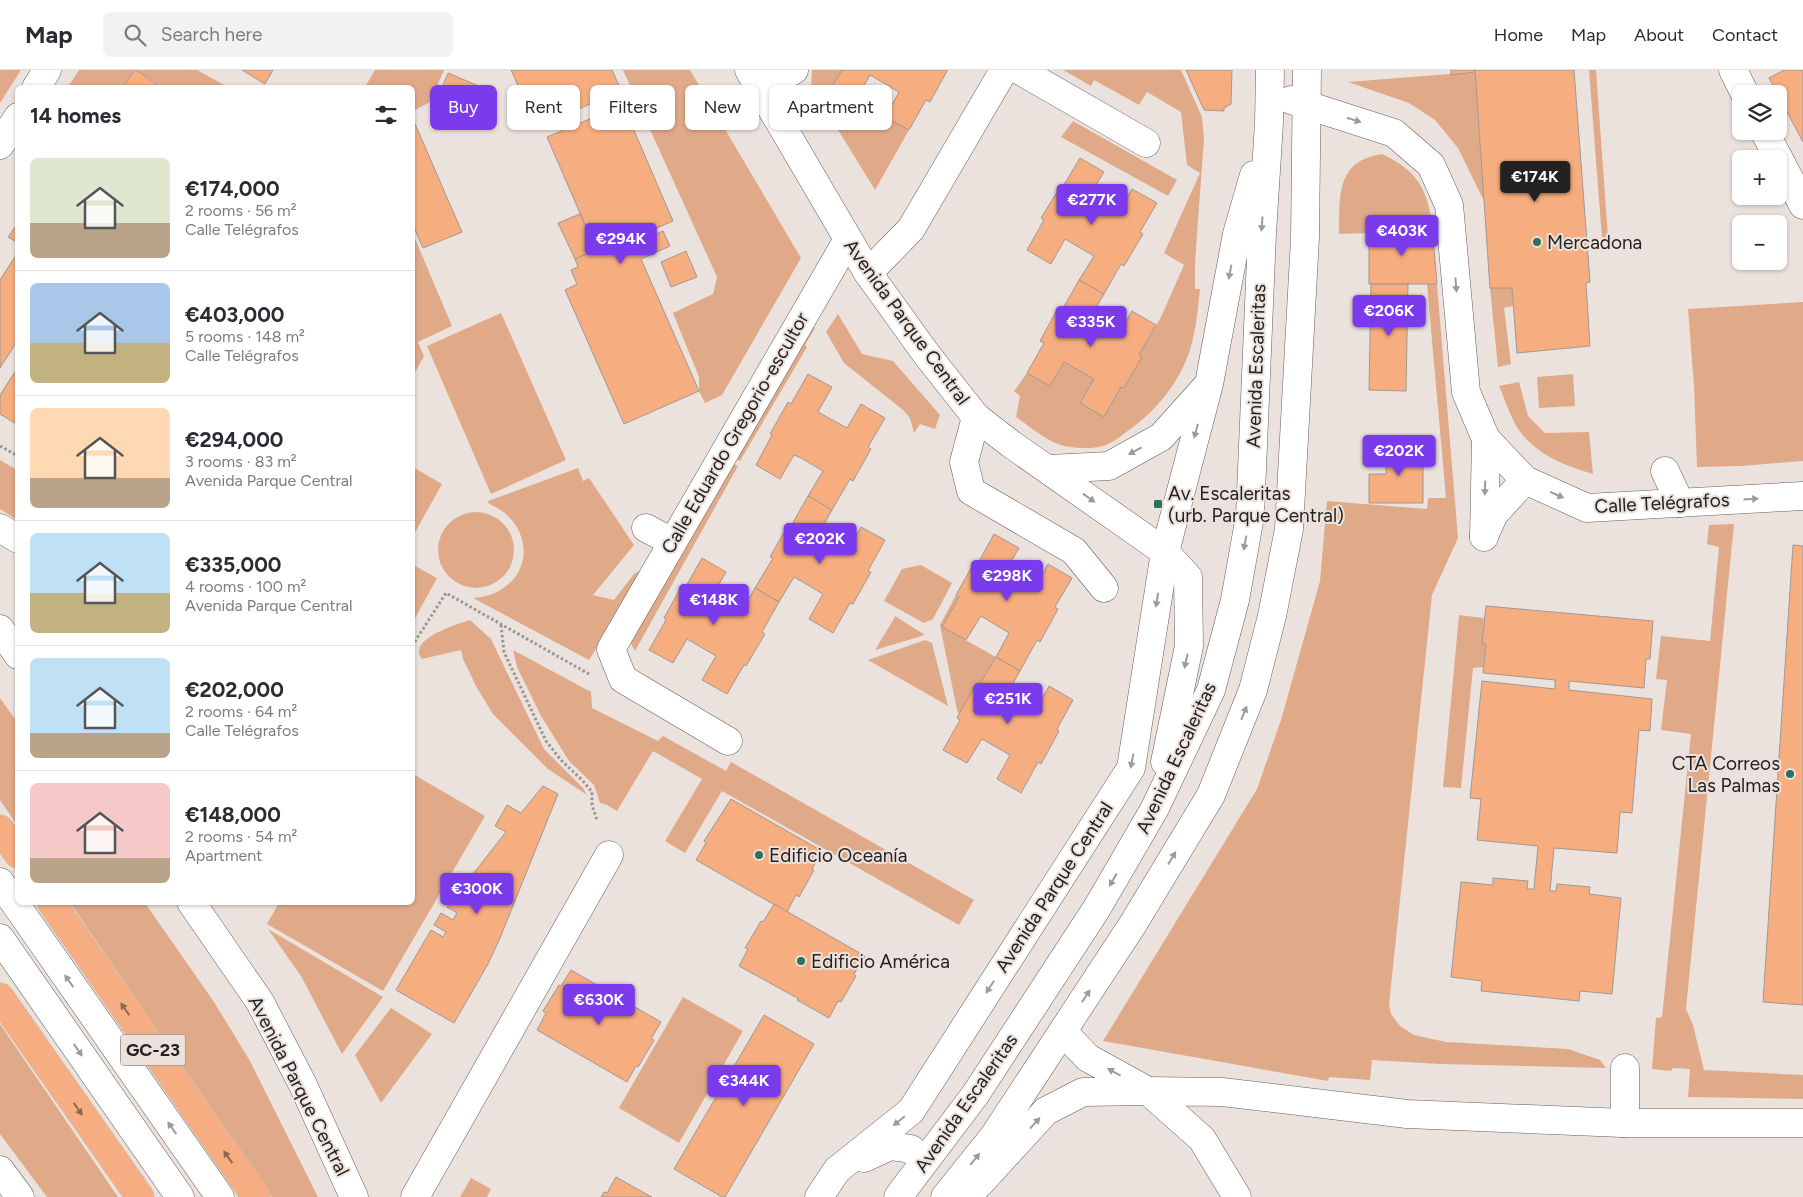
<!DOCTYPE html>
<html lang="en">
<head>
<meta charset="utf-8">
<style>
  body { margin:0; font-family:Figtree,sans-serif; background:#f2f2f3; color:#2b2b33; height:100vh; display:flex; flex-direction:column; font-size:19px; white-space:nowrap }
  * { box-sizing:border-box; margin:0 }
  p { font-size:16px; color:#7c7c81 }
  .icon { flex:none; width:28px; height:28px; fill:none; stroke:currentColor; stroke-width:2; stroke-linecap:round; stroke-linejoin:round }
  .map { position:relative; flex:1; overflow:hidden }
  .side { position:absolute; left:15px; top:15px; width:400px; height:820px; display:flex; flex-direction:column; background:#fff; border-radius:8px; box-shadow:0 1px 4px #0004 }
  .side>* { flex:none }
  .top-card { position:absolute; left:430px; top:15px; width:475px; height:45px; display:flex; gap:10px }
  .controls { position:absolute; left:1732px; top:15px; display:grid; gap:10px }
  .controls a { display:grid; place-items:center; width:55px; height:55px; border-radius:8px; background:#fff; box-shadow:0 1px 4px #0004; font-size:25px }
  .price { position:absolute; translate:-50% -42px; padding:0 11px; border-radius:5px; background:#7c3aed; color:#fff; font-size:16px; line-height:32px; filter:drop-shadow(0 1px 2px #0008) }
  .price::after { content:''; position:absolute; left:50%; top:30px; width:15px; height:11px; margin-left:-8px; background:inherit; clip-path:polygon(0 0,100% 0,50% 100%) }
  .price.current { background:#222; color:#fff }
  ul { padding:0; list-style:none }
  li { display:flex; align-items:center; gap:15px; height:125px; padding:0 15px }
  li+li { border-top:1px solid #e1e1e2 }
  li span { display:grid; place-items:center; flex:none; width:140px; height:100px; border-radius:8px; color:#555 }
  li>.icon { margin-inline-start:auto }
  span .icon { width:60px; height:60px; fill:#fffc; stroke-width:1 }
  li b { font-size:21px }
  h2 { display:flex; justify-content:space-between; align-items:center; height:60px; padding:0 15px; font-size:21px }
  .tag { padding:0 18px; border-radius:8px; background:#fff; box-shadow:0 1px 4px #0004; font-size:18px; line-height:45px }
  .tag.current { background:#7c3aed; color:#fff }
  header { display:flex; align-items:center; gap:30px; box-sizing:border-box; height:70px; padding:0 25px; background:#fff; border-bottom:1px solid #e1e1e2 }
  header strong { font-size:24px }
  nav { display:flex; gap:28px; margin-inline-start:auto; font-size:18px }
  .search { width:350px; height:45px; background:#f2f2f3; display:flex; align-items:center; gap:12px; box-sizing:border-box; padding:0 18px; border-radius:8px; color:#7c7c81; font-size:19px }
  .map>svg:first-child { display:block }
  .green { fill:#e0aa89 }
  .building { fill:#f6ad7f; stroke:#a09894 }
  .lines { fill:none; stroke-linecap:round; stroke-linejoin:round }
  .minor-casing { stroke:#655e59; stroke-width:29 }
  .highway-casing { stroke:#c2c1c0; stroke-width:29 }
  .path { stroke:#9b9490; stroke-width:3; stroke-dasharray:2.5 2.5; stroke-linecap:butt }
  .minor { stroke:#fff; stroke-width:28 }
  .highway { stroke:#f5ad81; stroke-width:28 }
  .oneway { fill:#9c9b9a }
  .oneway2 { fill:#8c6750 }
  .poi-dot { fill:#2f6f5e; stroke:#ebe2dd; stroke-width:2 }
  .labels { text-anchor:middle; dominant-baseline:central; stroke-width:4; stroke-linejoin:round; paint-order:stroke }
  .shield { fill:#ebe2dd; stroke:#605b58; stroke-width:1 }
  .shield-label { font-size:18px; font-weight:bold; fill:#24211f }
  .poi-label { font-size:19px; fill:#24211f; stroke:#ebe2dd; text-anchor:start }
  .street-label { font-size:19px; fill:#24211f; stroke:#ebe2dd }
</style>
</head>
<body>
<header>
<strong>Map</strong>
<div class="search"><svg class="icon" aria-label="search" viewBox="0 0 24 24"><circle cx="10" cy="10" r="6"/><path d="M15 15l6 6"/></svg>Search here</div>
<nav><a>Home</a><a>Map</a><a>About</a><a>Contact</a></nav>
</header>
<div class="map">
<svg width="1803" height="1127" viewBox="0 0 1803 1127">
  <rect width="100%" height="100%" fill="#ebe2dd"/>
  <g class="green">
    <polygon points="0,0 21,0 0,33"/>
    <polygon points="79,0 134,0 123,17 68,17"/>
    <polygon points="136,0 197,0 228,17 163,17"/>
    <polygon points="375,0 444,0 430,32 413,41 412,18 365,17"/>
    <polygon points="623,0 690,0 801,188 722,325 705,333 699,321 699,307 673,243 713,224 717,207"/>
    <polygon points="812,0 842,0 832,17 909,60 875,120 824,37 811,21"/>
    <path d="M1063,0H1181L1202,47L1204,69L1195,192V219H1200C1198,239 1196,260 1190,280C1179,313 1157,340 1129,360C1121,366 1113,373 1103,376C1093,379 1079,378 1069,377C1049,374 1032,358 1016,347L1020,326L1014,321L1027,303L1050,316L1064,292L1094,309L1080,333L1103,346L1121,317L1124,318L1142,287L1139,285L1161,247L1184,195L1164,183L1200,103L1187,95L1181,42L1147,22L1139,35L1094,10L1091,16Z"/>
    <polygon points="1589,0 1596,0 1608,167 1602,168"/>
    <polygon points="1475,2 1484,131 1458,78 1435,50 1409,33 1348,12"/>
    <polygon points="1073,51 1177,110 1168,126 1061,67"/>
    <path d="M1382,84C1416,100 1428,118 1432,156L1369,163L1339,164C1340,127 1335,91 1382,84Z"/>
    <polygon points="413,164 452,256 418,272 424,286 413,306"/>
    <polygon points="1427,214 1437,214 1458,468 1432,525 1389,935 1391,944 1400,956 1414,965 1446,972 1568,979 1600,990 1606,998 1440,994 1372,990 1370,1010 1329,1007 1328,1011 1103,971 1257,719 1281,650 1320,511 1327,431 1427,439 1428,428 1446,428"/>
    <polygon points="1490,218 1512,218 1513,236 1504,238 1511,294 1498,297"/>
    <polygon points="1803,232 1803,391 1741,396 1697,397 1694,316 1688,239"/>
    <polygon points="501,243 566,390 491,424 427,276"/>
    <polygon points="838,244 862,284 893,291 940,345 935,359 920,354 914,363 910,348 903,340 844,293 826,262"/>
    <polygon points="808,254 815,258 805,275 807,277 740,391 732,387"/>
    <polygon points="1573,304 1575,336 1539,338 1537,307"/>
    <path d="M1519,312L1528,346L1545,363L1589,362L1593,404C1562,395 1530,382 1514,352C1508,340 1504,327 1499,316Z"/>
    <polygon points="0,390 17,400 17,450 0,439"/>
    <polygon points="730,392 738,396 635,581 629,570"/>
    <polygon points="413,397 442,414 413,466"/>
    <path d="M578,398L583,411L589,408L634,475L593,525L614,530L634,504L647,497L589,590L473,528C484,527 493,525 502,519C538,496 526,448 489,434L488,431Z"/>
    <circle cx="476" cy="480" r="38"/>
    <polygon points="1734,454 1686,939 1693,955 1704,1000 1803,1005 1803,1029 1688,1027 1690,999 1673,998 1671,1001 1652,999 1656,948 1662,947 1691,664 1661,660 1667,610 1656,609 1661,566 1710,571 1719,477 1707,474 1709,455"/>
    <polygon points="921,495 952,513 933,549 924,553 884,531 902,499"/>
    <polygon points="415,496 437,508 413,552 412,501"/>
    <polygon points="956,525 959,527 942,557 996,587 978,617 975,616 959,644 957,640 940,555"/>
    <polygon points="1459,545 1484,548 1482,573 1486,574 1483,597 1473,598 1461,718 1443,717"/>
    <polygon points="895,546 925,565 875,580 895,547"/>
    <path d="M470,550L491,569L544,679L583,718L587,725L548,699L493,644L477,618L463,589L461,580L422,589C406,569 458,554 470,550Z"/>
    <polygon points="925,570 932,573 948,636 868,590"/>
    <polygon points="513,580 591,622 592,638 658,671 663,666 726,701 731,692 974,830 959,855 722,721 685,783 665,771 702,709 653,681 617,741 607,735 600,733 594,715 569,691 541,646 517,597"/>
    <polygon points="0,628 17,652 17,755 0,730"/>
    <polygon points="413,704 485,746 383,921 267,854 279,833 412,832"/>
    <polygon points="70,833 145,833 214,932 250,991 318,1127 272,1127"/>
    <polygon points="268,859 383,927 342,984 301,906"/>
    <polygon points="683,927 743,961 679,1073 619,1038"/>
    <polygon points="391,938 432,964 381,1033 355,985"/>
    <polygon points="0,954 118,1127 47,1127 0,1064"/>
    <polygon points="471,1108 491,1119 487,1127 460,1127"/>
  </g>
  <g class="building">
    <polygon points="134,0 136,0 163,18 123,18"/>
    <polygon points="242,0 273,0 265,14"/>
    <polygon points="511,0 612,0 621,20 537,58"/>
    <polygon points="842,0 947,0 947,1 930,32 926,30 909,60 885,47 899,22 870,5 856,30 832,16"/>
    <polygon points="1186,0 1232,0 1231,34 1224,38 1224,41 1204,40"/>
    <polygon points="1451,0 1475,0 1475,2 1451,5"/>
    <polygon points="1475,0 1574,0 1590,212 1586,213 1590,276 1517,283 1512,218 1490,218"/>
    <polygon points="1784,0 1803,0 1803,72 1769,8"/>
    <polygon points="448,3 481,17 464,55 432,42"/>
    <polygon points="623,35 673,151 641,165 642,170 663,161 670,176 641,189 699,321 624,354 565,220 577,214 571,200 578,197 575,189 596,180 547,67"/>
    <polygon points="412,47 462,162 423,178 412,153"/>
    <polygon points="1080,88 1104,102 1089,126 1118,143 1132,119 1157,133 1140,162 1143,164 1124,196 1121,194 1104,224 1079,210 1094,186 1065,169 1051,194 1027,180 1044,150 1041,148 1060,117 1062,118"/>
    <polygon points="580,144 596,180 575,189 558,153"/>
    <polygon points="18,153 18,173 8,167"/>
    <polygon points="1432,156 1437,214 1369,214 1369,163"/>
    <polygon points="686,181 697,207 671,217 661,192"/>
    <polygon points="18,182 18,270 0,298 0,210"/>
    <polygon points="1079,210 1104,224 1089,249 1096,253 1118,266 1132,241 1156,255 1139,285 1142,287 1124,318 1121,317 1104,347 1080,333 1094,309 1064,292 1050,316 1027,303 1044,273 1040,271 1058,238 1062,240"/>
    <polygon points="1371,214 1408,214 1406,321 1369,320"/>
    <polygon points="18,297 18,355 0,344 0,325"/>
    <polygon points="808,304 832,317 818,342 847,358 861,334 885,348 868,377 871,379 853,411 850,409 832,440 808,426 823,401 801,388 794,385 780,409 756,395 772,365 770,364 788,332 791,334"/>
    <polygon points="1423,376 1423,433 1369,433 1369,404 1386,404 1386,377"/>
    <polygon points="808,426 832,440 818,465 847,482 861,457 885,470 868,501 871,502 853,534 850,533 833,563 809,549 823,524 801,511 794,507 779,532 755,518 773,488 770,487 788,455 791,456"/>
    <polygon points="994,464 1019,478 1005,502 1034,518 1048,494 1072,508 1055,537 1058,539 1040,572 1037,570 1020,601 996,587 1009,563 981,546 966,570 942,557 959,527 956,525 974,493 977,495"/>
    <polygon points="1793,475 1803,476 1803,935 1763,932"/>
    <polygon points="702,488 726,502 712,527 734,539 741,543 755,518 779,532 762,562 765,564 746,596 744,595 727,624 702,610 716,586 687,569 673,593 649,580 666,550 664,548 681,517 685,518"/>
    <polygon points="1486,536 1653,551 1650,589 1646,589 1644,618 1569,611 1569,620 1652,629 1650,661 1639,660 1632,743 1620,742 1617,783 1554,778 1550,821 1556,821 1557,814 1590,817 1589,824 1621,828 1612,924 1580,921 1579,931 1481,921 1482,911 1451,907 1461,812 1493,815 1493,808 1528,811 1527,819 1534,819 1538,776 1477,770 1481,729 1470,728 1482,611 1555,619 1555,610 1483,603 1486,574 1482,573"/>
    <polygon points="996,587 1020,601 1007,624 1036,640 1049,616 1073,630 1057,659 1059,661 1041,694 1038,692 1021,723 997,709 1010,685 982,669 967,693 943,680 960,650 957,648 959,644 975,616 978,617"/>
    <polygon points="543,716 558,724 500,868 488,894 454,953 396,920 431,860 443,867 446,862 434,855 441,843 453,850 457,843 447,837 506,762 495,756 507,735 521,743"/>
    <polygon points="731,729 822,781 812,799 814,800 799,827 796,825 787,842 696,790 706,773 704,771"/>
    <polygon points="774,834 865,886 854,904 856,906 841,932 838,931 829,948 797,930 799,929 739,896 748,879 745,878 761,851 763,852"/>
    <polygon points="571,900 661,952 651,969 654,970 638,997 636,996 627,1012 537,960 546,943 543,941 559,915 561,916"/>
    <polygon points="764,945 814,974 725,1127 722,1127 674,1099"/>
    <polygon points="616,1107 648,1125 652,1127 601,1127 604,1122 607,1123"/>
  </g>
  <g class="lines">
    <defs>
      <g id="minor">
        <polyline points="749,0 868,203 927,285 976,347 1011,374 1165,482 1188,507 1189,576 1165,692"/>
        <polyline points="1019,0 1146,73"/>
        <polyline points="1733,0 1745,24"/>
        <polyline points="36,18 47,0"/>
        <polyline points="760,19 794,0"/>
        <polyline points="1291,30 1394,63 1431,95 1449,135 1466,322 1486,369 1525,410 1587,438 1803,426"/>
        <polyline points="1764,61 1779,89"/>
        <polyline points="0,75 18,47"/>
        <polyline points="1779,89 1803,135"/>
        <polyline points="868,203 911,159 1004,0"/>
        <polyline points="976,347 964,392 971,421 1074,481 1104,518"/>
        <polyline points="1049,399 1109,396 1161,367 1206,317"/>
        <polyline points="1665,401 1680,433"/>
        <polyline points="0,458 18,469"/>
        <polyline points="646,458 672,472"/>
        <polyline points="1484,466 1494,444 1525,410"/>
        <polyline points="1484,467 1486,369"/>
        <polyline points="0,559 18,585"/>
        <polyline points="728,671 623,609 611,579 847,171"/>
        <polyline points="0,812 220,1127"/>
        <polyline points="191,832 260,932 303,1015 354,1127"/>
        <polyline points="0,868 180,1127"/>
        <polyline points="1623,1053 1803,1053"/>
        <polyline points="864,1088 890,1076 911,1079 924,1092"/>
        <polyline points="0,1100 20,1127"/>
        <polyline points="415,1127 609,785"/>
        <polyline points="819,1127 837,1100 911,1041 1131,698 1165,482 1209,314 1237,164 1254,105"/>
        <polyline points="898,1127 975,1025 1097,838 1155,738 1211,620 1235,530 1250,446 1262,164 1269,53 1270,0"/>
        <polyline points="945,1127 994,1066 1133,854 1211,725 1253,620 1272,546 1289,459 1305,168 1307,0"/>
        <polyline points="966,1127 981,1112 1046,1041 1083,1022 1148,1021 1088,988 1063,962"/>
        <polyline points="1237,1127 1202,1069 1148,1021 1222,1022 1407,1044 1623,1053 1625,1037 1625,998"/>
      </g>
      <g id="highway">
        <polyline points="0,759 18,784"/>
        <polyline points="51,832 256,1127"/>
        <polyline points="0,927 140,1127"/>
      </g>
    </defs>
    <use href="#minor" class="minor-casing"/>
    <use href="#highway" class="highway-casing"/>
    <g class="path">
      <polyline points="0,376 18,386"/>
      <polyline points="501,555 504,582 546,671 561,690 582,710 592,722 592,735 597,750"/>
      <polyline points="412,576 446,523 589,604"/>
    </g>
    <use href="#minor" class="minor"/>
    <use href="#highway" class="highway"/>
  </g>
  <defs><path id="oneway-solid" d="M-6-.8H1V-3.2L6.5 0L1 3.2V.8H-6Z" transform="scale(1.25)"/></defs>
  <g class="oneway">
    <use href="#oneway-solid" transform="translate(1354 50) rotate(18)"/>
    <use href="#oneway-solid" transform="translate(1262 154) rotate(94)"/>
    <use href="#oneway-solid" transform="translate(1230 202) rotate(101)"/>
    <use href="#oneway-solid" transform="translate(1456 215) rotate(85)"/>
    <use href="#oneway-solid" transform="translate(1196 361) rotate(105)"/>
    <use href="#oneway-solid" transform="translate(1135 381) rotate(151)"/>
    <use href="#oneway-solid" transform="translate(1485 418) rotate(92)"/>
    <use href="#oneway-solid" transform="translate(1557 425) rotate(24)"/>
    <use href="#oneway-solid" transform="translate(1089 428) rotate(36)"/>
    <use href="#oneway-solid" transform="translate(1751 429) rotate(-3)"/>
    <use href="#oneway-solid" transform="translate(1245 473) rotate(100)"/>
    <use href="#oneway-solid" transform="translate(1157 530) rotate(99)"/>
    <use href="#oneway-solid" transform="translate(1186 591) rotate(102)"/>
    <use href="#oneway-solid" transform="translate(1244 643) rotate(-68)"/>
    <use href="#oneway-solid" transform="translate(1132 691) rotate(101)"/>
    <use href="#oneway-solid" transform="translate(1172 788) rotate(-59)"/>
    <use href="#oneway-solid" transform="translate(1113 810) rotate(120)"/>
    <use href="#oneway-solid" transform="translate(69 911) rotate(-125)"/>
    <use href="#oneway-solid" transform="translate(990 917) rotate(123)"/>
    <use href="#oneway-solid" transform="translate(1086 926) rotate(-57)"/>
    <use href="#oneway-solid" transform="translate(78 980) rotate(55)"/>
    <use href="#oneway-solid" transform="translate(1114 1002) rotate(-151)"/>
    <use href="#oneway-solid" transform="translate(899 1051) rotate(141)"/>
    <use href="#oneway-solid" transform="translate(1035 1053) rotate(-48)"/>
    <use href="#oneway-solid" transform="translate(172 1058) rotate(-125)"/>
    <use href="#oneway-solid" transform="translate(975 1089) rotate(-51)"/>
  </g>
  <g class="oneway2">
    <use href="#oneway-solid" transform="translate(125 939) rotate(-125)"/>
    <use href="#oneway-solid" transform="translate(78 1039) rotate(55)"/>
    <use href="#oneway-solid" transform="translate(228 1087) rotate(-125)"/>
  </g>
  <g class="poi-dot">
    <circle cx="1537" cy="172" r="5"/>
    <rect x="1153" y="429" width="10" height="10" rx="2.5"/>
    <circle cx="1790" cy="704" r="5"/>
    <circle cx="759" cy="785" r="5"/>
    <circle cx="801" cy="891" r="5"/>
  </g>
  <g class="labels">
    <rect class="shield" x="120.5" y="964.5" width="65" height="31" rx="4"/>
    <g class="shield-label">
      <text x="153" y="980">GC-23</text>
    </g>
    <g class="poi-label">
      <text x="1547" y="172">Mercadona</text>
      <text x="1168" y="423">Av. Escaleritas<tspan x="1168" dy="22">(urb. Parque Central)</tspan></text>
      <text x="1780" y="693" text-anchor="end">CTA Correos<tspan x="1780" dy="22">Las Palmas</tspan></text>
      <text x="769" y="785">Edificio Oceanía</text>
      <text x="811" y="891">Edificio América</text>
    </g>
    <g class="street-label">
      <text transform="translate(907 252) rotate(54)">Avenida Parque Central</text>
      <text transform="translate(1256 296) rotate(-88)">Avenida Escaleritas</text>
      <text transform="translate(735 363) rotate(-60)">Calle Eduardo Gregorio-escultor</text>
      <text transform="translate(1662 433) rotate(-3)">Calle Telégrafos</text>
      <text transform="translate(1176 688) rotate(-65)">Avenida Escaleritas</text>
      <text transform="translate(1054 817) rotate(-57)">Avenida Parque Central</text>
      <text transform="translate(299 1016) rotate(63)">Avenida Parque Central</text>
      <text transform="translate(966 1033) rotate(-55)">Avenida Escaleritas</text>
    </g>
  </g>
</svg>
<div class="controls">
<a><svg class="icon" aria-label="layers" viewBox="0 0 24 24"><path d="M12 4l9 5-9 5-9-5zM3 14l9 5 9-5"/></svg></a>
<a>+</a>
<a>−</a>
</div>
<b class="price current" style="left:1535px;top:133px">€174K</b>
<b class="price" style="left:1092px;top:156px">€277K</b>
<b class="price" style="left:1402px;top:187px">€403K</b>
<b class="price" style="left:621px;top:195px">€294K</b>
<b class="price" style="left:1389px;top:267px">€206K</b>
<b class="price" style="left:1091px;top:278px">€335K</b>
<b class="price" style="left:1399px;top:407px">€202K</b>
<b class="price" style="left:820px;top:495px">€202K</b>
<b class="price" style="left:1007px;top:532px">€298K</b>
<b class="price" style="left:714px;top:556px">€148K</b>
<b class="price" style="left:1008px;top:655px">€251K</b>
<b class="price" style="left:477px;top:845px">€300K</b>
<b class="price" style="left:599px;top:956px">€630K</b>
<b class="price" style="left:744px;top:1037px">€344K</b>
<div class="top-card">
<a class="tag current">Buy</a>
<a class="tag">Rent</a>
<a class="tag">Filters</a>
<a class="tag">New</a>
<a class="tag">Apartment</a>
</div>
<section class="side">
<h2>14 homes<svg class="icon" aria-label="filters" viewBox="0 0 24 24"><path d="M4 7h16M4 17h16"/><circle cx="9" cy="7" r="2"/><circle cx="15" cy="17" r="2"/></svg></h2>
<ul>
<li><span style="background:linear-gradient(#dfe7d0 65%,#b9a48a 0)"><svg class="icon" aria-label="home" viewBox="0 0 24 24"><path d="M3 11l9-7 9 7M6 9v11h12V9"/></svg></span><div><b>€174,000</b><p>2 rooms · 56 m²</p><p>Calle Telégrafos</p></div></li>
<li><span style="background:linear-gradient(#a9c7e8 60%,#c2b280 0)"><svg class="icon" aria-label="home" viewBox="0 0 24 24"><path d="M3 11l9-7 9 7M6 9v11h12V9"/></svg></span><div><b>€403,000</b><p>5 rooms · 148 m²</p><p>Calle Telégrafos</p></div></li>
<li><span style="background:linear-gradient(#ffd9b3 70%,#b9a48a 0)"><svg class="icon" aria-label="home" viewBox="0 0 24 24"><path d="M3 11l9-7 9 7M6 9v11h12V9"/></svg></span><div><b>€294,000</b><p>3 rooms · 83 m²</p><p>Avenida Parque Central</p></div></li>
<li><span style="background:linear-gradient(#bfe0f5 60%,#c2b280 0)"><svg class="icon" aria-label="home" viewBox="0 0 24 24"><path d="M3 11l9-7 9 7M6 9v11h12V9"/></svg></span><div><b>€335,000</b><p>4 rooms · 100 m²</p><p>Avenida Parque Central</p></div></li>
<li><span style="background:linear-gradient(#bfe0f5 75%,#b9a48a 0)"><svg class="icon" aria-label="home" viewBox="0 0 24 24"><path d="M3 11l9-7 9 7M6 9v11h12V9"/></svg></span><div><b>€202,000</b><p>2 rooms · 64 m²</p><p>Calle Telégrafos</p></div></li>
<li><span style="background:linear-gradient(#f6c9c9 75%,#b9a48a 0)"><svg class="icon" aria-label="home" viewBox="0 0 24 24"><path d="M3 11l9-7 9 7M6 9v11h12V9"/></svg></span><div><b>€148,000</b><p>2 rooms · 54 m²</p><p>Apartment</p></div></li>
</ul>
</section>
</div>
</body>
</html>
